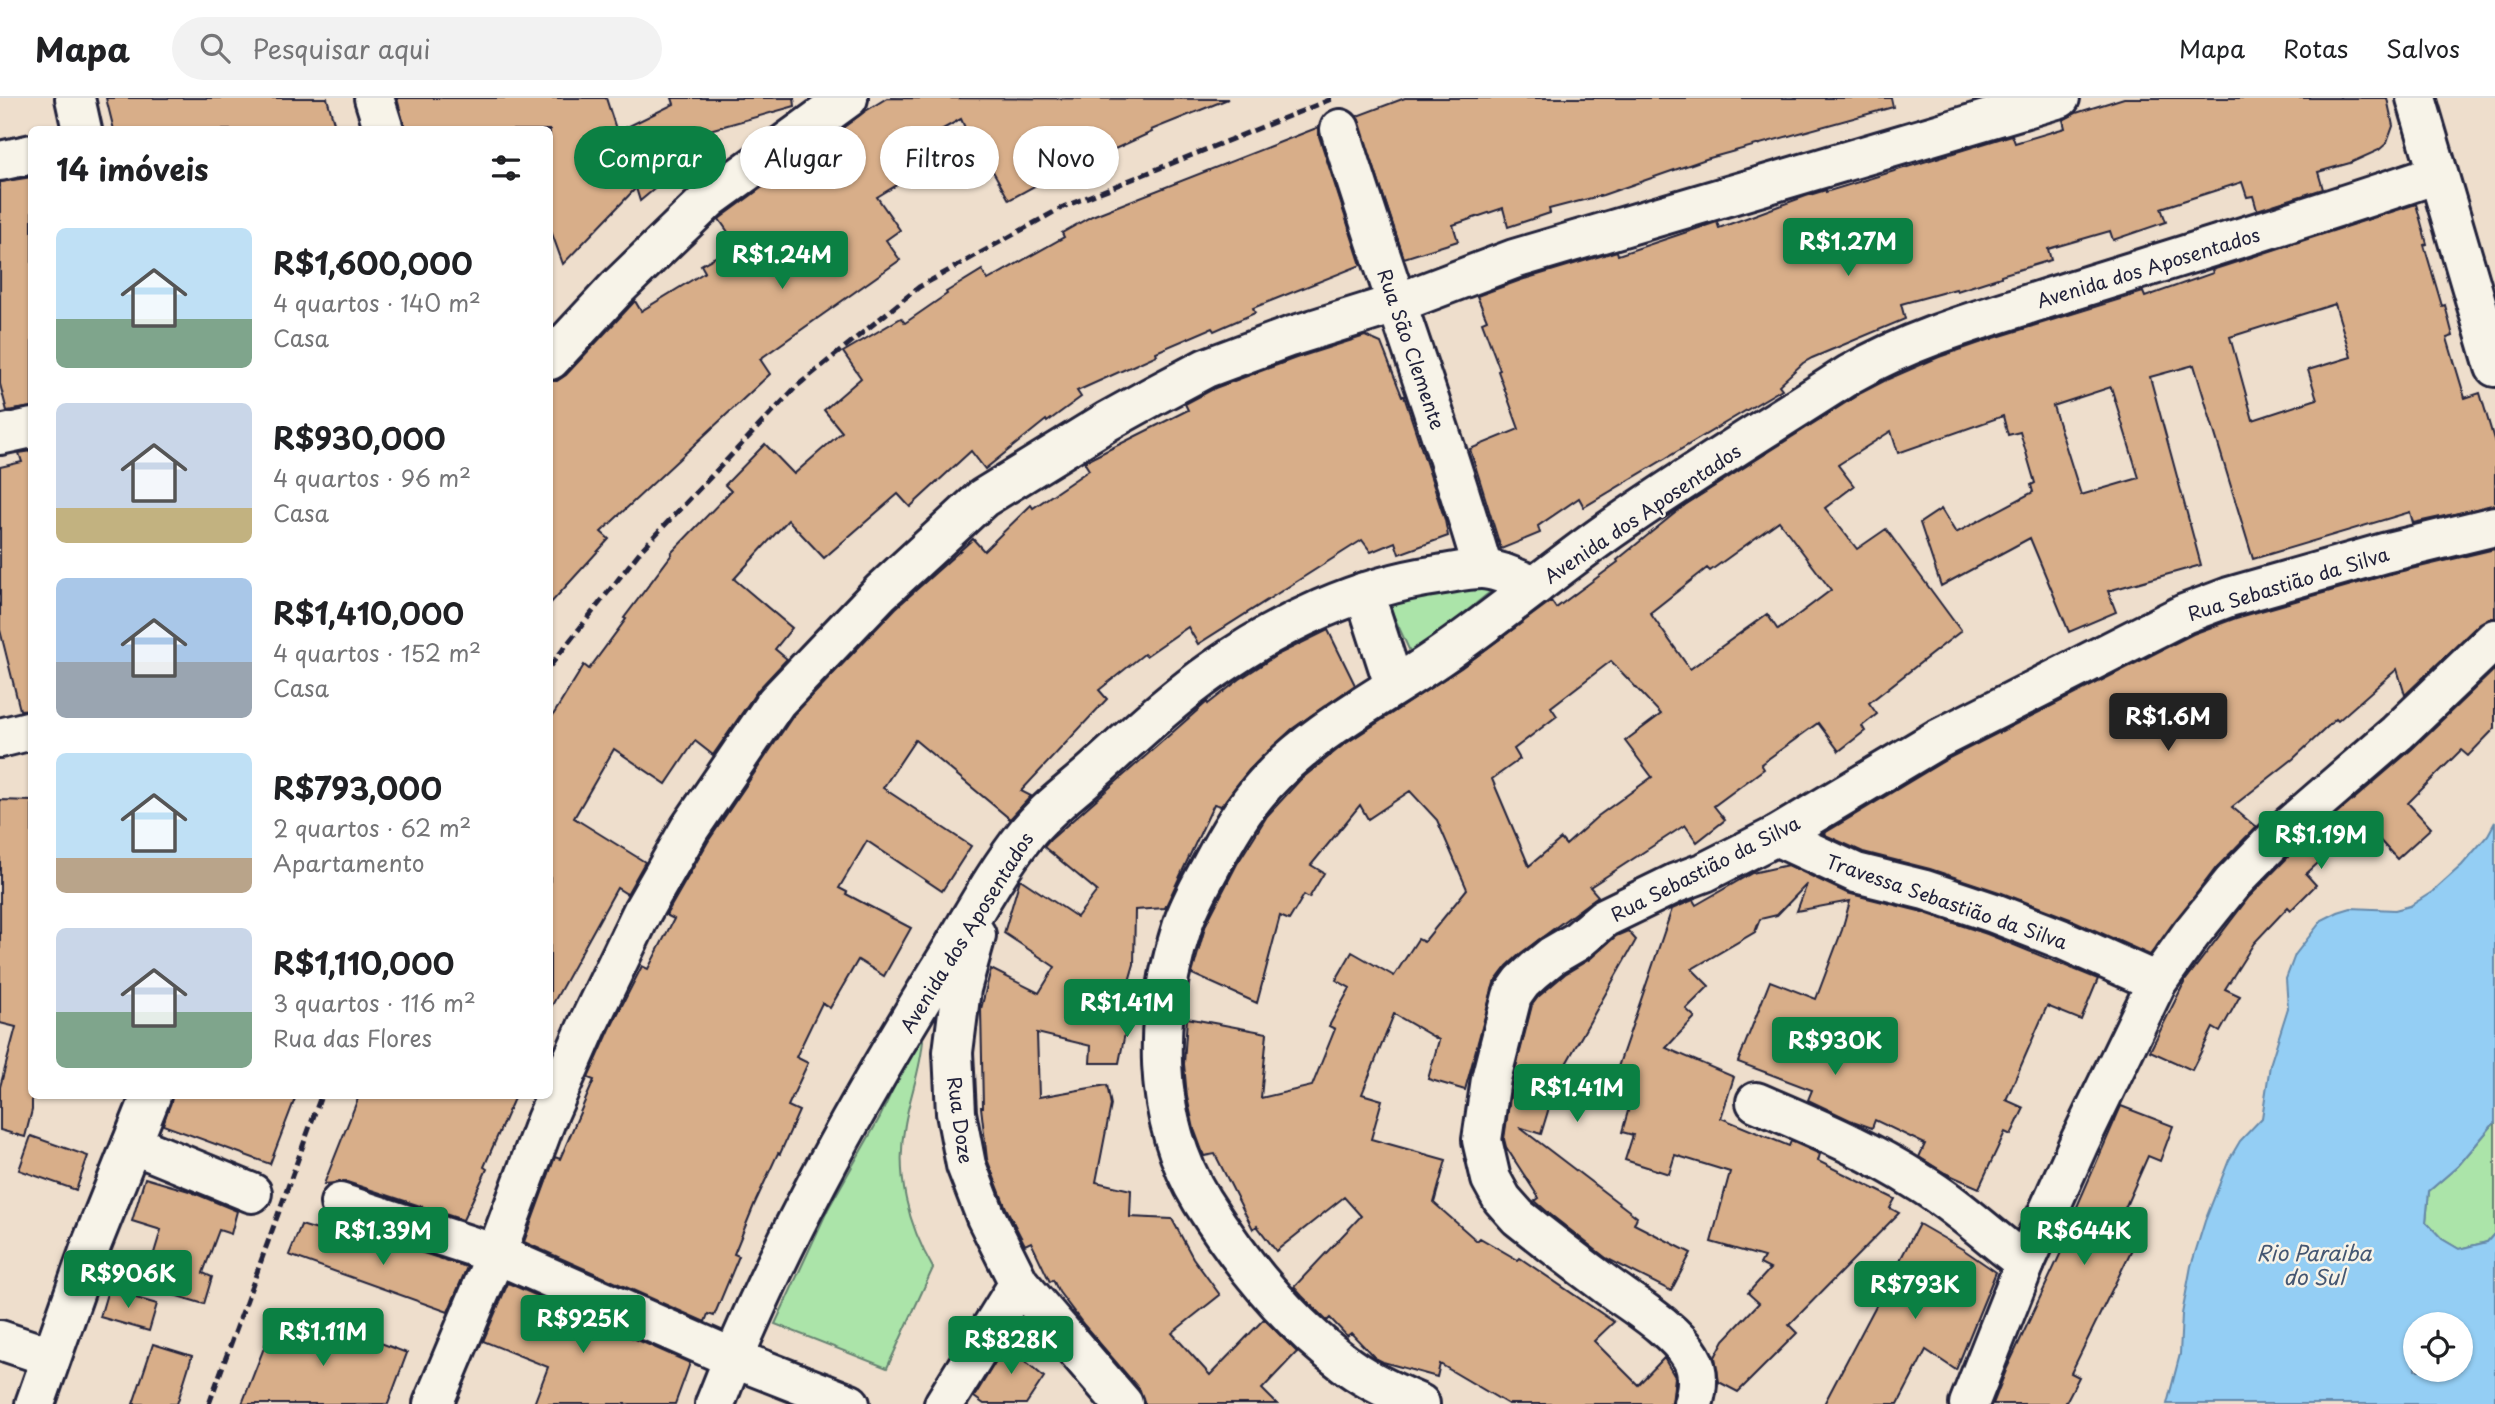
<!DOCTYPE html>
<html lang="pt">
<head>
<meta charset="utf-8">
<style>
  body { margin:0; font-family:"Playpen Sans",sans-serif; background:#f2f2f2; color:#202124; height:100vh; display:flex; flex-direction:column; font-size:26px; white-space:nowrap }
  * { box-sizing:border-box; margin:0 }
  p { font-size:23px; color:#757577 }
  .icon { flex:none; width:38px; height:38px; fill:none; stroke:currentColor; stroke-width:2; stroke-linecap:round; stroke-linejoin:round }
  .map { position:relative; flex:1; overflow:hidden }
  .sheet { position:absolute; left:28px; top:28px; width:525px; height:973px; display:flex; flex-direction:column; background:#fff; border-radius:10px; box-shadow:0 2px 5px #0004 }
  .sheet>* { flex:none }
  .banner { position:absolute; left:574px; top:28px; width:665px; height:63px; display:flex; gap:14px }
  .tools { position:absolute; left:2403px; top:1214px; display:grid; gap:14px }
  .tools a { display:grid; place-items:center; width:70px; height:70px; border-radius:50%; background:#fff; box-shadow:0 2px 5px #0004; font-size:35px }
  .price { position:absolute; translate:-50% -60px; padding:0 16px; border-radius:7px; background:#0b8043; color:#fff; font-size:23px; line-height:46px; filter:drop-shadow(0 2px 4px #0008) }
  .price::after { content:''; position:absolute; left:50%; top:42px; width:21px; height:16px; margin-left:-10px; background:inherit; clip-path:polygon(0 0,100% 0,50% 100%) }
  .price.on { background:#222; color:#fff }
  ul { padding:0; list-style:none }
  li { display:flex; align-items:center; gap:21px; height:175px; padding:0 28px }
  li span { display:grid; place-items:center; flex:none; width:196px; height:140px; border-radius:10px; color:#555 }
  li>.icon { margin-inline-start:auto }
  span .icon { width:84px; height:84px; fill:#fffc; stroke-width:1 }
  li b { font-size:30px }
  h2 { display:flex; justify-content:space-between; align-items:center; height:84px; padding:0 28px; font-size:30px }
  .chip { padding:0 24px; border-radius:32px; background:#fff; box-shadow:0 2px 5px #0004; font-size:24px; line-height:63px }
  .chip.on { background:#0b8043; color:#fff }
  header { display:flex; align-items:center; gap:42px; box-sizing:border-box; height:98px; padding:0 35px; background:#fff; border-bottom:2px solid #e0e0e0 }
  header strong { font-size:33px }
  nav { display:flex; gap:38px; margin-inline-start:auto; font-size:24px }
  .search { width:490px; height:63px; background:#f2f2f2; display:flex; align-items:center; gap:18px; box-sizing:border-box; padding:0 24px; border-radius:38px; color:#757577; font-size:26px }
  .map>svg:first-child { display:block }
  .green { fill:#abe4a9; stroke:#668372; stroke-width:2 }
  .water { fill:#94cef4; stroke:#6689aa; stroke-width:2; fill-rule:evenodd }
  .building { fill:#d8ae89; stroke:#22223b; stroke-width:2; fill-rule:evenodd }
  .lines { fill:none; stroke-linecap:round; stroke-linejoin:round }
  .minor-casing { stroke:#22223b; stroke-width:44 }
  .minor { stroke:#f7f3e8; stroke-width:38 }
  .rail { stroke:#22223b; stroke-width:5; stroke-dasharray:10 5; stroke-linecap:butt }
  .labels { text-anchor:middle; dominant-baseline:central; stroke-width:5; stroke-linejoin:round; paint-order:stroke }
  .street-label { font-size:19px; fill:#22223b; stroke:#f7f3e8 }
  .water-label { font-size:21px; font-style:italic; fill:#445672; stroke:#f7f3e8 }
</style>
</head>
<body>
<header>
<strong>Mapa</strong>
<div class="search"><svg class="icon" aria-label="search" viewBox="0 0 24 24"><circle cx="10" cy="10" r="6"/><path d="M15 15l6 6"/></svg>Pesquisar aqui</div>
<nav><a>Mapa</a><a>Rotas</a><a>Salvos</a></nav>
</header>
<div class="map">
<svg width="2495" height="1306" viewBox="0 0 2495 1306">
  <rect width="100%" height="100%" fill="#eedecc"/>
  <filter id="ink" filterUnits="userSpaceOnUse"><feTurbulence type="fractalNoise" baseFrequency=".0143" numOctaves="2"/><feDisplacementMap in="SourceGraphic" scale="14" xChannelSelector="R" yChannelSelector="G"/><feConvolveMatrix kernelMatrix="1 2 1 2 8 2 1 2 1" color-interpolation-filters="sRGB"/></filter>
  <g filter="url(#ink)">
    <g class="green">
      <polygon points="1501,485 1412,558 1385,499"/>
      <path d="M916,941L923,942C921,971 910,997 905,1026C895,1076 908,1127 933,1170L887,1270L775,1226L828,1111L880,1019Z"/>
      <polygon points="2495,1024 2495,1135 2487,1144 2459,1151 2442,1141 2426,1124 2429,1093 2458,1068"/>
    </g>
    <path class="water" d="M2495,724V1024L2458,1068L2429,1093L2426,1124L2442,1141L2459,1151L2487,1144L2495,1135V1306H2167L2180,1256L2182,1216L2191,1168L2205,1123L2229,1062L2240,1043L2262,1020L2270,967L2288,910L2286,881L2295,857L2322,822L2338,814L2351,810L2395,812L2410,808L2432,794L2462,767L2488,737ZM2415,1227H2460V1272H2415Z"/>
    <g class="building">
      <polygon points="106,0 327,0 336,32 114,32"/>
      <polygon points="397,0 606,0 617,34 674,6 672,0 794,0 795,8 706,33 711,52 670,78 640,103 636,90 563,166 550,130 550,32 405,32"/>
      <polygon points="887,0 1228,1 1151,32 1152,34 1082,66 1080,63 1009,102 970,32 967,34 961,21 912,48 925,70 877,99 900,132 886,142 900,162 760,261 770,276 601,434 609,441 550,506 550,283 557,283 566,277 635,203 641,213 705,174 701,167 737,147 719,121 864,14"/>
      <polygon points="1405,0 1891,0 1893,9 1706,61 1603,97 1549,111 1550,115 1508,129 1503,110 1453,127 1458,143 1404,160 1357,18"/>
      <polygon points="2124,0 2387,0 2393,28 2387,45 2379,52 2350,65 2318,74 2323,91 2257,112 2253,98 2247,99 2242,84 2161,110 2166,124 2113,142 2110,133 2048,151 2051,162 2001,177 2001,179 1957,193 1956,191 1901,206 1905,221 1812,260 1803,265 1779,287 1782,291 1584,409 1579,400 1538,428 1540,435 1501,451 1470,351 1519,331 1498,273 1500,272 1482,224 1487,222 1477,198 1521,182 1617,153 1618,157 1717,124 1719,130 1806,98 1826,92 1826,94 2012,37 2015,45 2065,30 2063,22 2076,15"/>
      <polygon points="1319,29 1319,38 1361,167 1253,210 1255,215 1214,233 1212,230 1156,254 1157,257 1077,293 1081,299 1047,324 1046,322 985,371 971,353 910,409 898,396 824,460 788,422 734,481 792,530 775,551 787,561 758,592 713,657 695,643 666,686 614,651 574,720 645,764 627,796 617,790 550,911 550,622 584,567 589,571 626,521 624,520 672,456 671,455 731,393 725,387 765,346 794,376 842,334 824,312 861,280 843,254 901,220 905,225 947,196 946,194 982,172 988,182 1064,139 1062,135 1092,118"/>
      <polygon points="32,79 32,309 7,313 0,286 0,84"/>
      <path d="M2416,106L2427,146L2424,147L2442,208L2445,207L2453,238L2447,240L2465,300L2480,295L2495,345V407L2413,425L2410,414L2253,461L2194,267L2150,279L2201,467L2108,493L2116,514L2069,534L2030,440L1941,488L1920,425L1941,411L1956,435L2033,394L2031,387L2035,385L2020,334L2008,337L2003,318L1898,355L1891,333L1838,367L1854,388L1825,410L1857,451L1886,431L1961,533L1869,605L1877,616L1862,628L1865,633L1839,653L1818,625L1761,666L1764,671L1714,708L1725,722L1697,744L1685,727L1590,789L1598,798L1521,855L1507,868L1494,885L1465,992L1428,981L1439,942L1394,916L1362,996L1382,1002L1371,1041L1446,1062L1434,1105L1477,1143L1480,1140L1518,1162L1520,1160L1614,1224L1594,1243L1638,1287L1664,1260L1675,1279L1672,1306H1508L1440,1266L1437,1279L1383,1264L1375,1260L1351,1235L1347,1238L1330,1220L1327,1223L1302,1198L1294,1189L1361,1118L1344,1099L1276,1153L1257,1128L1253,1131L1215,1056L1204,1058L1194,1031L1187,999L1184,966L1187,920L1267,935L1261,1000L1312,988L1335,931L1329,928L1350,890L1336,882L1352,854L1394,878L1418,841L1424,844L1467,791L1437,722L1410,693L1368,721L1360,707L1311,767L1324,775L1309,800L1304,797L1289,822L1280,818L1257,905L1192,876L1206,826L1237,766L1267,718L1300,682L1342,648L1461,570L1551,503L1556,510L1618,464L1617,462L1685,407L1861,295L1886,282L1939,259L1994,240L2143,194L2145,199L2213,175L2212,172ZM2335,206L2351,259L2308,272L2317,301L2253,322L2230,239ZM2111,289L2139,380L2081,397L2053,308ZM1779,423L1831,492L1778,532L1767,516L1690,571L1650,515L1707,470L1710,473ZM1611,563L1661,616L1625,643L1652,679L1598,718L1566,747L1561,741L1529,768L1492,681L1520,661L1514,651L1557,618L1551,609Z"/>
      <polygon points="1365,238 1381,245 1402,298 1404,298 1445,422 1448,438 1399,456 1395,444 1371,454 1362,442 1198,546 1188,529 1146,558 1144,556 1099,592 1107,601 1021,693 1031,698 1010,721 915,642 883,690 971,748 942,793 867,743 839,790 847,794 846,796 911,830 884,878 858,862 830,910 822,905 796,959 808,965 788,1008 799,1013 780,1056 778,1055 754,1107 734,1156 739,1158 714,1218 708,1216 705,1224 524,1144 555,1059 560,1061 594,982 588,980 610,931 642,868 648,871 674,821 666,817 709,742 793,618 896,510 973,441 984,453 1031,407 1033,410 1089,372 1084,364 1188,312 1185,306 1215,290 1296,260"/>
      <polygon points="32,353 32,611 20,612 0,532 0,369 22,364 19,355"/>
      <polygon points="2495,451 2495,520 2489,520 2480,525 2405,597 2397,571 2338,623 2336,621 2293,661 2232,709 2256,729 2216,770 2150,857 2070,821 2002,795 1930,771 1863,754 1823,736 1949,660 2193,536 2236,520 2390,476"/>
      <polygon points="1328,532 1355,587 1292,631 1249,672 1221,708 1214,706 1165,810 1135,812 1134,866 1122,908 1130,910 1119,965 1090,965 1091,948 1037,935 1039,999 1107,987 1111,1007 1096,1084 1131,1092 1130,1119 1172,1121 1193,1160 1220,1197 1172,1235 1210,1277 1264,1221 1297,1254 1262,1291 1277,1306 1144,1306 1140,1292 1084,1227 1059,1194 1053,1182 1050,1184 1031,1144 1025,1147 1006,1110 987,1061 981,1009 983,1009 981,911 991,871 1039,895 1055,869 1004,835 1020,781 1077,819 1097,793 1044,749 1050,742 1207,604 1208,606 1240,581 1277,557"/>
      <polygon points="2495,571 2495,630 2468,658 2461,652 2408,705 2431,730 2397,761 2363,724 2306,776 2316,787 2291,812 2288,809 2254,845 2225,891 2240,898 2220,934 2213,930 2192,972 2150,953 2185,883 2249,799 2295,752 2412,651"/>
      <polygon points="0,702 32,703 32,1012 25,1039 0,1032 0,989 16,929 0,925"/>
      <polygon points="1788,767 1847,795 1919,813 1987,836 2098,881 2081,922 2047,908 2006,1002 2024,1010 2011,1037 2005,1034 1979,1090 1945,1075 1919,1059 1925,1046 1875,1022 1872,1030 1850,1022 1808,1002 1812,992 1738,964 1770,883 1816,901 1842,832 1850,803 1797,813 1807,786 1777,817 1760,821 1755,834 1692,871 1709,888 1686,911 1695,919 1666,950 1734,979 1721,1020 1789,1048 1791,1043 1820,1056 1818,1063 1895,1101 1890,1110 1899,1115 1789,1227 1797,1235 1738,1294 1719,1284 1715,1259 1724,1242 1759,1205 1748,1195 1770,1171 1760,1166 1764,1159 1711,1144 1730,1074 1675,1057 1669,1076 1625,1062 1633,1037 1622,1034 1635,989 1631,988 1633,978 1617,972 1672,811 1693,802 1696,807 1752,775"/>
      <polygon points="1628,833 1636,842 1558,980 1541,1036 1519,1029 1637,1119 1634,1126 1691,1155 1671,1193 1606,1160 1551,1117 1535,1103 1539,1100 1506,1049 1504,1041 1512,985 1532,907 1538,899 1565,876 1590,861 1616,838"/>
      <polygon points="172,998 296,998 270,1066 163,1027"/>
      <polygon points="359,998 515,998 484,1069 487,1071 463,1122 347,1084 324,1086"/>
      <polygon points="2121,1008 2173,1028 2160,1063 2148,1058 2125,1110 2140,1116 2128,1144 2134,1147 2071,1275 2079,1279 2065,1306 1993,1306 2007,1270 2064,1148 2058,1145 2071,1117 2073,1118"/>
      <polygon points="31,1038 88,1058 76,1092 19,1072"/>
      <polygon points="145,1080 189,1093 237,1113 231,1136 219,1132 203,1175 212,1179 204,1206 144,1188 161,1132 132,1123"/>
      <polygon points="1919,1126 1964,1152 1996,1174 1956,1272 1926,1252 1898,1306 1824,1306"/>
      <polygon points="301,1127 387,1153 389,1144 467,1169 448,1214 289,1157"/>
      <polygon points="508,1185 690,1265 675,1306 534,1306 548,1269 483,1243"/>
      <polygon points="108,1192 157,1206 149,1233 100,1219"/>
      <polygon points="278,1214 343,1240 347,1232 407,1255 388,1306 242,1306"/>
      <polygon points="1015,1232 1034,1247 1024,1262 1044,1279 1026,1306 984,1306 974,1299"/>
      <polygon points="153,1246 192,1258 177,1306 133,1306"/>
    </g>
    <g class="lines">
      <defs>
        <g id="minor">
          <polyline points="75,0 82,32"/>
          <polyline points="374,0 384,32"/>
          <polyline points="2416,0 2495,269"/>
          <path d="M1340,31C1385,179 1440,323 1483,471"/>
          <polyline points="0,63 32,56"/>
          <polyline points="550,262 617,190 709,101 848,0"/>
          <polyline points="0,337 32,330"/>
          <polyline points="1364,494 1394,587"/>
          <polyline points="0,640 32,632"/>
          <polyline points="1776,738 1856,775 1925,792 1994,815 2061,841 2157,884"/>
          <polyline points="976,837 961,891 953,954 956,1015 966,1067 986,1119 1019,1185 1123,1306"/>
          <path d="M1756,1004C1812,1028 1868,1051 1919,1084C1957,1107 1990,1139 2025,1165"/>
          <polyline points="132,1046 252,1095"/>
          <polyline points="340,1105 496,1156 733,1260 850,1306"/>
          <polyline points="0,1242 51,1259"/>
          <polyline points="35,1306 92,1145 151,998"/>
          <polyline points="433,1306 496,1156 546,1022 590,922 643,812 690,730 776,604 881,494 983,400 1108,323 1155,297 1206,270 1289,239 1395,206 1514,161 2060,0"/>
          <path d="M715,1306C774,1154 854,1011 939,873C967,828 993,777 1026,736C1046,711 1072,693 1095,672C1134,637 1172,601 1215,571C1280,525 1359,488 1438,477C1452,475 1467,471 1481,471C1498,471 1519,482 1535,488"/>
          <polyline points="944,1306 1019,1185"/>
          <path d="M1420,1306C1395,1295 1370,1284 1348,1268C1289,1225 1241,1165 1202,1103C1151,1020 1153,916 1183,826C1190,805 1202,785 1212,766C1227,738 1243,710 1265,686C1316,629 1388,596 1449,552C1502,515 1551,474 1603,437C1683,380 1768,329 1850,276C1920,236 1997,217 2073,192C2195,154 2317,117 2437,76"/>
          <path d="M1693,1306C1698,1290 1700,1274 1691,1259C1675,1232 1634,1207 1609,1189C1578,1166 1548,1143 1518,1119L1502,1101L1491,1081L1482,1042L1491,981L1512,898L1522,884L1535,872L1552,858L1576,844L1604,820L1676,785L1705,774L1776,738L1938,641L2184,516L2229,499L2384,455L2495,428"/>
          <polyline points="1969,1306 2025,1165 2080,1043 2157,884 2191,836 2233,784 2278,738 2397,635 2495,541"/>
        </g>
      </defs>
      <use href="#minor" class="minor-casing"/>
      <use href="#minor" class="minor"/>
      <g class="rail">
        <polyline points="550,568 642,451 797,288 919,189 1063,109 1334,0"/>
        <polyline points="209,1306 321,998"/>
      </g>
    </g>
  </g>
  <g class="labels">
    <g class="street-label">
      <text transform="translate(2148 169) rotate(-17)">Avenida dos Aposentados</text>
      <text transform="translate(1412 251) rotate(71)">Rua São Clemente</text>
      <text transform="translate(1642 415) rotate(-34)">Avenida dos Aposentados</text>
      <text transform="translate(2288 485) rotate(-17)">Rua Sebastião da Silva</text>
      <text transform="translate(1705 770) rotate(-27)">Rua Sebastião da Silva</text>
      <text transform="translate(1947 803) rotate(19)">Travessa Sebastião da Silva</text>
      <text transform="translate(966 834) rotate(-58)">Avenida dos Aposentados</text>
      <text transform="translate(961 1022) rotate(82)">Rua Doze</text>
    </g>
    <g class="water-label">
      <text x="2314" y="1154">Rio Paraiba<tspan x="2314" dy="24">do Sul</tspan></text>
    </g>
  </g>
</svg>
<div class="tools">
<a><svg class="icon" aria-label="locate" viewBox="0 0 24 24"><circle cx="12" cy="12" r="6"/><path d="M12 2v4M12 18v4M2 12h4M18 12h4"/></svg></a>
</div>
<b class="price" style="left:1848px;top:180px">R$1.27M</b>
<b class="price" style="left:782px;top:193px">R$1.24M</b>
<b class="price on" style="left:2168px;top:655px">R$1.6M</b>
<b class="price" style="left:2321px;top:773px">R$1.19M</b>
<b class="price" style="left:1127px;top:941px">R$1.41M</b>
<b class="price" style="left:1835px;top:979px">R$930K</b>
<b class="price" style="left:1577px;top:1026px">R$1.41M</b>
<b class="price" style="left:383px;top:1169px">R$1.39M</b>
<b class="price" style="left:2084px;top:1169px">R$644K</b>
<b class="price" style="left:128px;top:1212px">R$906K</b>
<b class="price" style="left:1915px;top:1223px">R$793K</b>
<b class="price" style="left:583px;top:1257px">R$925K</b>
<b class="price" style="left:323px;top:1270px">R$1.11M</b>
<b class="price" style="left:1011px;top:1278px">R$828K</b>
<div class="banner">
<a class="chip on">Comprar</a>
<a class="chip">Alugar</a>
<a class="chip">Filtros</a>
<a class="chip">Novo</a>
</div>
<section class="sheet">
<h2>14 imóveis<svg class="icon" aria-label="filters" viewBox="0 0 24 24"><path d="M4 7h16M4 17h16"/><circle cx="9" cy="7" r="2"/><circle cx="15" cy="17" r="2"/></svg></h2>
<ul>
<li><span style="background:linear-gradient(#bfe0f5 65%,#7fa58c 0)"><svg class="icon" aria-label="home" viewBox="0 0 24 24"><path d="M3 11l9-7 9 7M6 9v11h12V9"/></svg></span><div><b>R$1,600,000</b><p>4 quartos · 140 m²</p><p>Casa</p></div></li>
<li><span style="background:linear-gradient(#c9d6e8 75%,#c2b280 0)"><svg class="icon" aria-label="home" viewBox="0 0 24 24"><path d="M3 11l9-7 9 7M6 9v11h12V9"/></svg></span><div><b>R$930,000</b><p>4 quartos · 96 m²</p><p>Casa</p></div></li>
<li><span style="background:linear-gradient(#a9c7e8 60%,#9aa5b1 0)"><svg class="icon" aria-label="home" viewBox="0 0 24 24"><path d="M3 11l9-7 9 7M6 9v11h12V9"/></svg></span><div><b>R$1,410,000</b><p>4 quartos · 152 m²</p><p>Casa</p></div></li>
<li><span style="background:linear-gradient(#bfe0f5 75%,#b9a48a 0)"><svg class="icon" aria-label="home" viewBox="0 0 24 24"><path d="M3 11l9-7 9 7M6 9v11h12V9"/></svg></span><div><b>R$793,000</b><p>2 quartos · 62 m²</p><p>Apartamento</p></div></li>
<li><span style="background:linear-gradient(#c9d6e8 60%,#7fa58c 0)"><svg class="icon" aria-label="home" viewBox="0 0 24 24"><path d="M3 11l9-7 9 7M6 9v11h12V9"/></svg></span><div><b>R$1,110,000</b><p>3 quartos · 116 m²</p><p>Rua das Flores</p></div></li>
</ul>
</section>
</div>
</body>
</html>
